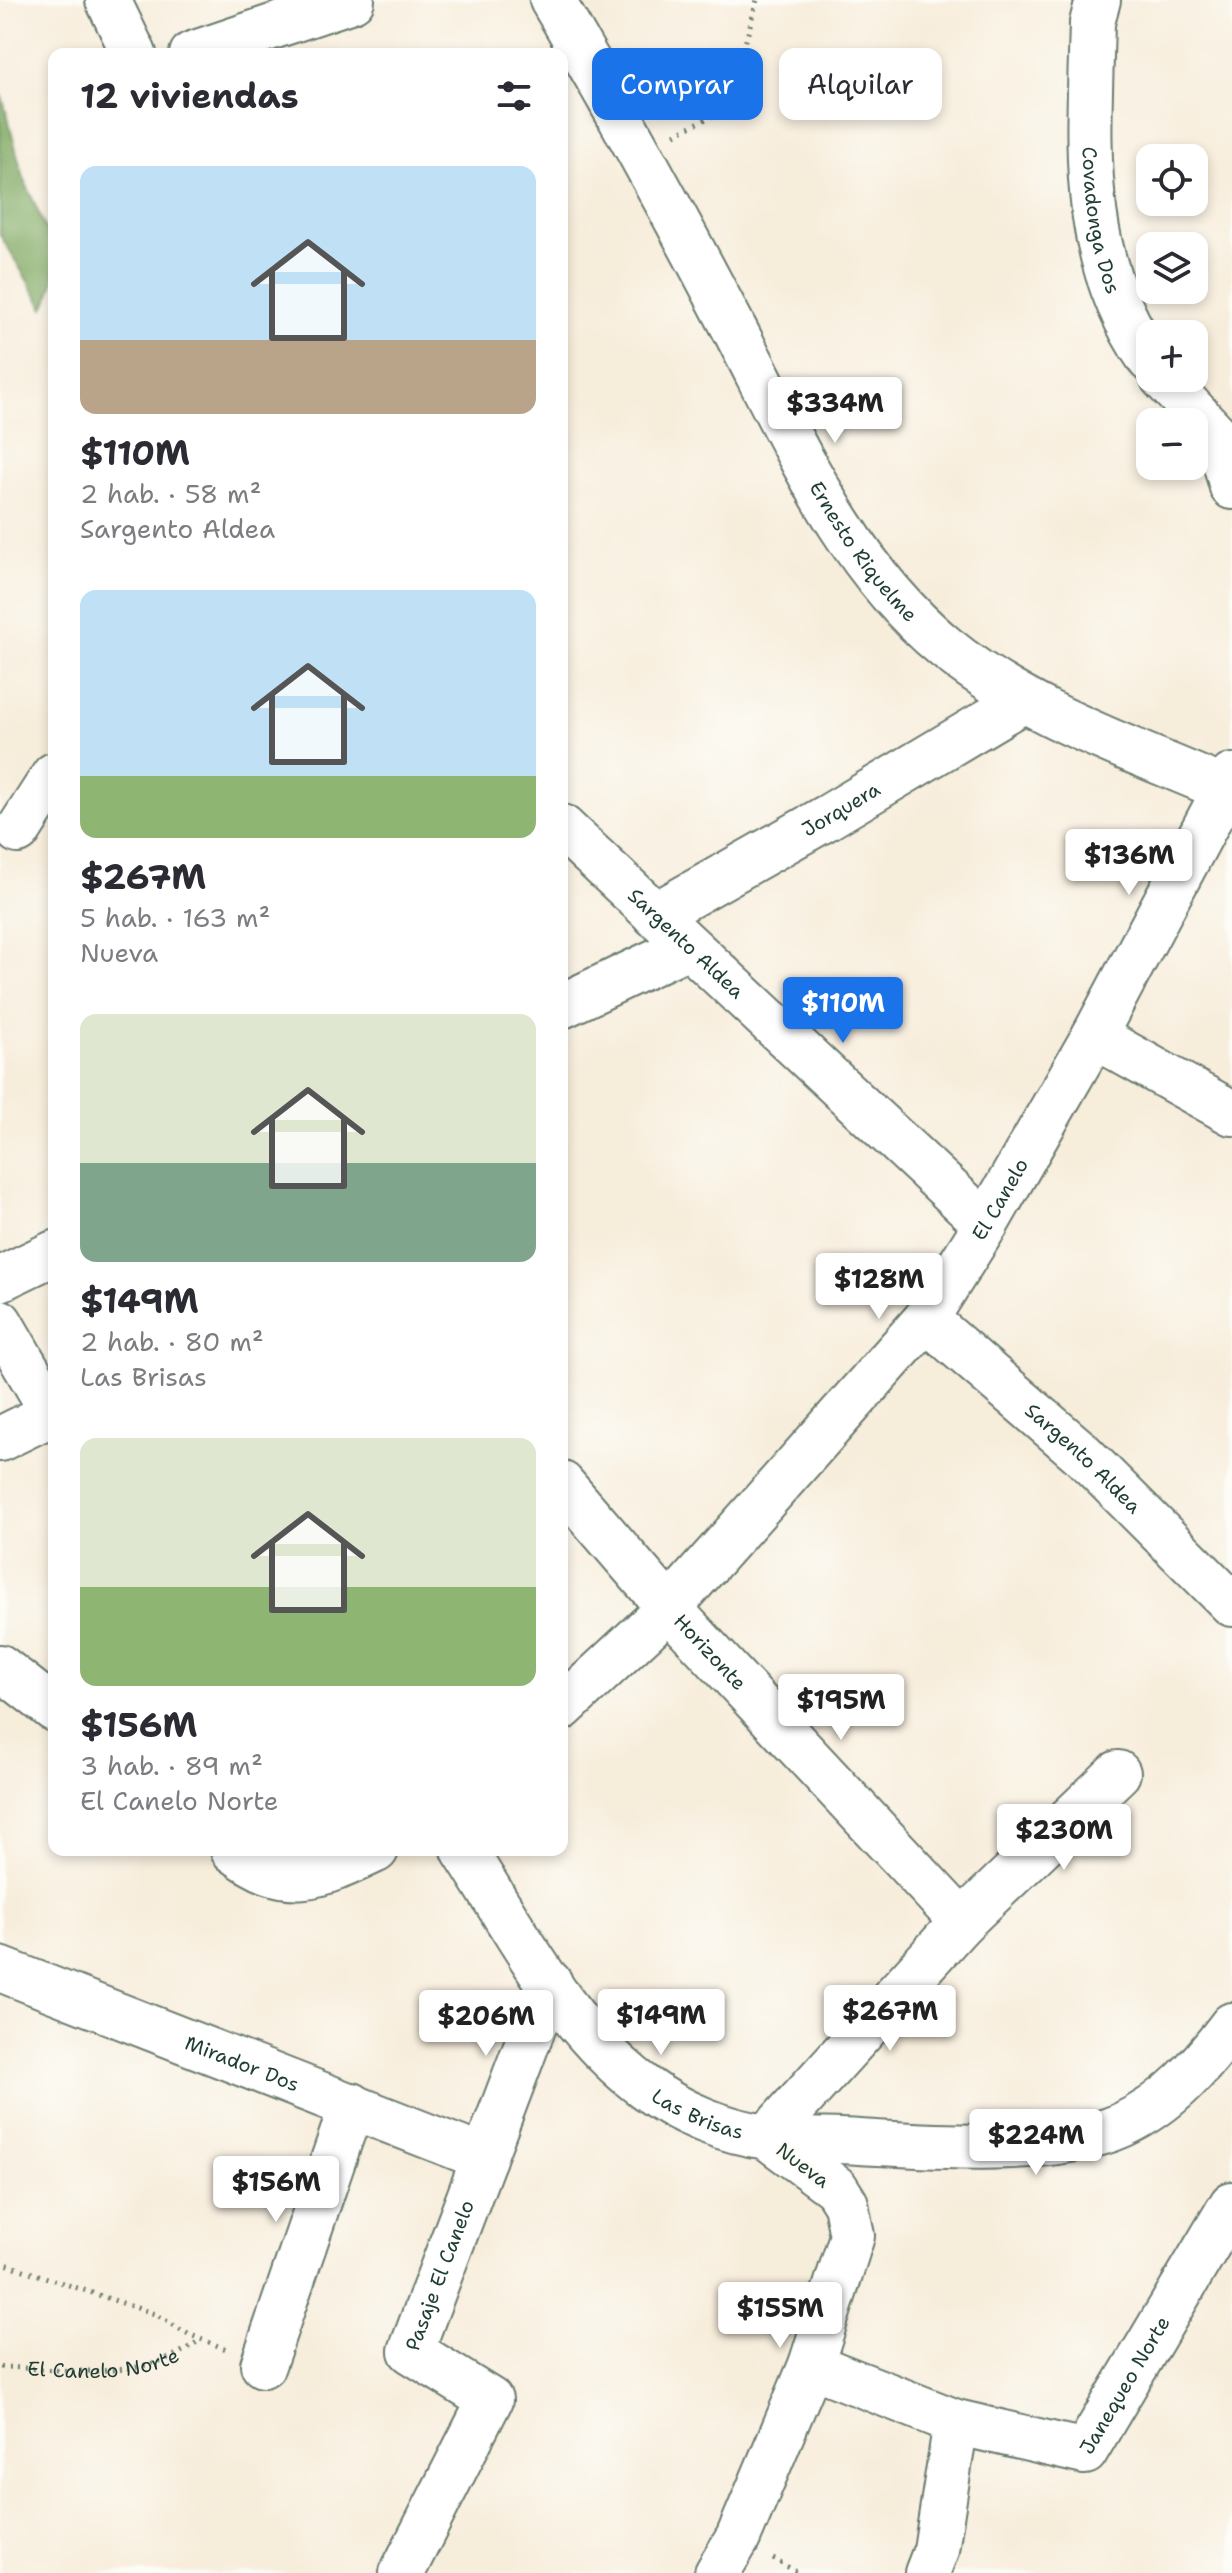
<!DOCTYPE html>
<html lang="es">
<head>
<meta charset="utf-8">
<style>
  body { margin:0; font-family:"Shantell Sans",sans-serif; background:#f7f7f7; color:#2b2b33; height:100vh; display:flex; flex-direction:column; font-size:30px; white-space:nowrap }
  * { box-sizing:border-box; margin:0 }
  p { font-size:26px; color:#7c7c81 }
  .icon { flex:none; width:44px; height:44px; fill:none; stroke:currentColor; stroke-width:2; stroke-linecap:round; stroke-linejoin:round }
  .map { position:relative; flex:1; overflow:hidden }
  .details { position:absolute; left:48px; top:48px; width:520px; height:1808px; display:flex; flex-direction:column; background:#fff; border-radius:16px; box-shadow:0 4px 12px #0003 }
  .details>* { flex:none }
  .banner { position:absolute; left:592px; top:48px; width:520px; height:72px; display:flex; gap:16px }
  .controls { position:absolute; left:1136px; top:144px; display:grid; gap:16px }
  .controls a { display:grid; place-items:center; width:72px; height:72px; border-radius:16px; background:#fff; box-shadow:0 4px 12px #0003; font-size:40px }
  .price { position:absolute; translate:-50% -68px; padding:0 18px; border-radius:8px; background:#fff; color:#222; font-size:26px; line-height:52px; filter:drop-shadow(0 2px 4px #0008) }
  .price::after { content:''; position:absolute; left:50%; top:48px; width:24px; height:18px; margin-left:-12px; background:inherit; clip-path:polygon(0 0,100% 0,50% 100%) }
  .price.selected { background:#1a73e8; color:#fff }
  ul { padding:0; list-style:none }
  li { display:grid; align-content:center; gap:16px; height:424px; padding:0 32px }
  li span { display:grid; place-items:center; height:248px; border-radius:16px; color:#555 }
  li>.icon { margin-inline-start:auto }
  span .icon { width:144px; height:144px; fill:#fffc; stroke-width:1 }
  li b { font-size:34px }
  h2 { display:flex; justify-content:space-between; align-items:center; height:96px; padding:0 32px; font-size:34px }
  .pill { padding:0 28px; border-radius:16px; background:#fff; box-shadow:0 4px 12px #0003; font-size:28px; line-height:72px }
  .pill.selected { background:#1a73e8; color:#fff }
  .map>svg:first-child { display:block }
  .forest { fill:#7da75f; stroke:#4e724a; stroke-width:2 }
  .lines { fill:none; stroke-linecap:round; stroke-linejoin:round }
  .minor-casing { stroke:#6b7b6e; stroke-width:48 }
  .path { stroke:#6b7b6e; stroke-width:5; stroke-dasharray:2 6; stroke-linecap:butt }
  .minor { stroke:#fff; stroke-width:44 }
  .labels { text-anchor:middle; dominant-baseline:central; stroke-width:6; stroke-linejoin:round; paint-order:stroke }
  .street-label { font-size:20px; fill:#1f3d34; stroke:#fdfcf7 }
</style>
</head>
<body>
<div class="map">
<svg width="1232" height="2573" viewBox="0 0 1232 2573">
  <rect width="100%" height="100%" fill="#fdfcf7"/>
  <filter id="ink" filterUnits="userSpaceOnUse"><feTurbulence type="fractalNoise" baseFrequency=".0125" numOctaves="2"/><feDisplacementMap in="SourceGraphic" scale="16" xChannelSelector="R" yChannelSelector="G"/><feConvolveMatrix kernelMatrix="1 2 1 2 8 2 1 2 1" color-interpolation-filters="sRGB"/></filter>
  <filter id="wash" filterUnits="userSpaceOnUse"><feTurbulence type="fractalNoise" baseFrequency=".006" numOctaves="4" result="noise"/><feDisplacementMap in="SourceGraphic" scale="32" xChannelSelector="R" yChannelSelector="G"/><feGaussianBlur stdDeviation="1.8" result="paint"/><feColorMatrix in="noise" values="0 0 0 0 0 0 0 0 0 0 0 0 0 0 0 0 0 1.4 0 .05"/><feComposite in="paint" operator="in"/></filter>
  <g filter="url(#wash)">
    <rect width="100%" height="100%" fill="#f7eddb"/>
    <path class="forest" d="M0,92C10,119 14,147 23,175C38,220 72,260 44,308L0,235Z"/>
  </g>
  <g filter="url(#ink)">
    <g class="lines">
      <defs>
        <g id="minor">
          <polyline points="108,0 134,54"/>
          <path id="s2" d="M552,0C614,104 672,210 728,317C789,432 842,562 945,647C1025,713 1130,748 1224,789"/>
          <path id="s3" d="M1098,0L1092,23C1089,143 1077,255 1150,360"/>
          <polyline points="192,54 352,0"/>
          <polyline points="1163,378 1218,437"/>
          <polyline points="1218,437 1232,487"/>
          <path id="s4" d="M562,827L986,1224"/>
          <polyline points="18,831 54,775"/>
          <path id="s5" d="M655,915L828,817L1024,700"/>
          <polyline points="562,1006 688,946"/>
          <polyline points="1094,1036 1232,1113"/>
          <polyline points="0,1279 54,1253"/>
          <path id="s6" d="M926,1319L1080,1452L1232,1604"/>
          <polyline points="0,1322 54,1415"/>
          <polyline points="0,1439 53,1413"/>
          <path id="s7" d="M562,1484L669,1608L962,1922"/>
          <polyline points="0,1667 54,1709"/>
          <path id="s8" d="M562,1708L669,1608L926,1319L986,1224L1094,1036L1232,776"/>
          <path d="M233,1850C288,1893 319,1877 376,1850"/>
          <path id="s9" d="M464,1850C518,1933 565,2029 646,2088C680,2113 726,2132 768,2137C798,2141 829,2140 859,2142C934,2146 1054,2156 1122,2125C1170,2103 1201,2066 1232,2025"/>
          <path id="s10" d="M0,1969L484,2158"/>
          <polyline points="767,2137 962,1922 1118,1773"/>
          <polyline points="263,2365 352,2105"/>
          <path id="s11" d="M811,2365L956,2422L1085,2452L1232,2204"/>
          <path id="s12" d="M402,2573L490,2400L411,2351L550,1983"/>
          <polyline points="717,2573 738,2538 811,2365 852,2236 846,2204 836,2188 767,2137"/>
          <polyline points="927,2573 936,2550 956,2422"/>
        </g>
      </defs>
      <use href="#minor" class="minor-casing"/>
      <g class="path">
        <polyline points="675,134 727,109 757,0"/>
        <polyline points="0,2262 155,2314 188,2334 226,2349"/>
        <path id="s1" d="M0,2367C70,2369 143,2384 201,2339"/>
        <polyline points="773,2559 799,2573"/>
      </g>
      <use href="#minor" class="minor"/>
    </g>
  </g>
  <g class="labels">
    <g class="street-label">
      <text stroke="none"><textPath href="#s3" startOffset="222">Covadonga Dos</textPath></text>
      <text stroke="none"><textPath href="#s2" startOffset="634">Ernesto Riquelme</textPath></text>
      <text stroke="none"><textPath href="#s5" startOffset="214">Jorquera</textPath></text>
      <text stroke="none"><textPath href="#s4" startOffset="170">Sargento Aldea</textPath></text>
      <text stroke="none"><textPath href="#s8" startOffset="674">El Canelo</textPath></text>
      <text stroke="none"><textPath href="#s6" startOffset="210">Sargento Aldea</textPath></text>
      <text stroke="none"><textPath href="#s7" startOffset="224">Horizonte</textPath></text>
      <text stroke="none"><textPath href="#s10" startOffset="260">Mirador Dos</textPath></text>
      <text stroke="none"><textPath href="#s9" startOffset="360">Las Brisas</textPath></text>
      <text transform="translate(803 2165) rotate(37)">Nueva</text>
      <text stroke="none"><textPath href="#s12" startOffset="368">Pasaje El Canelo</textPath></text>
      <text stroke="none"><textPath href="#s1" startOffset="104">El Canelo Norte</textPath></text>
      <text stroke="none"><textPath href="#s11" startOffset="366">Janequeo Norte</textPath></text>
    </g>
  </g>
</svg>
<div class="controls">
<a><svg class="icon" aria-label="locate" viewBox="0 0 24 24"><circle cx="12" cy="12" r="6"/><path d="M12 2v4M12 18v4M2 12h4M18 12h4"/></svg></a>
<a><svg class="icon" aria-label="layers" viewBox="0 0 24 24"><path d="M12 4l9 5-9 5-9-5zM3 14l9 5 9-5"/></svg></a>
<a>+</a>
<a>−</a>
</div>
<b class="price" style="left:835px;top:445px">$334M</b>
<b class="price" style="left:1129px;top:897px">$136M</b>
<b class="price selected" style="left:843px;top:1045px">$110M</b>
<b class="price" style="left:879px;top:1321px">$128M</b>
<b class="price" style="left:841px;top:1742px">$195M</b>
<b class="price" style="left:1064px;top:1872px">$230M</b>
<b class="price" style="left:890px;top:2053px">$267M</b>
<b class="price" style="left:661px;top:2057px">$149M</b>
<b class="price" style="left:486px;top:2058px">$206M</b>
<b class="price" style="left:1036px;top:2177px">$224M</b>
<b class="price" style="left:276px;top:2224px">$156M</b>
<b class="price" style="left:780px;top:2350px">$155M</b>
<div class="banner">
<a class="pill selected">Comprar</a>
<a class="pill">Alquilar</a>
</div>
<section class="details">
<h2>12 viviendas<svg class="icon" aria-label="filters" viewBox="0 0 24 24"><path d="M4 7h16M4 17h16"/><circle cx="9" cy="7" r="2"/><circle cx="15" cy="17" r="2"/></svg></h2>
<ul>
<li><span style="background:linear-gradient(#bfe0f5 70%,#b9a48a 0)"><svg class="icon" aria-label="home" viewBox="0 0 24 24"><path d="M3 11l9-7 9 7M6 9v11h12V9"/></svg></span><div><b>$110M</b><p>2 hab. · 58 m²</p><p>Sargento Aldea</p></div></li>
<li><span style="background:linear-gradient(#bfe0f5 75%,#8fb573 0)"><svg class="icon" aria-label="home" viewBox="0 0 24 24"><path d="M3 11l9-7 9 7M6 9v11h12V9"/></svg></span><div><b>$267M</b><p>5 hab. · 163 m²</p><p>Nueva</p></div></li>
<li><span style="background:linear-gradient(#dfe7d0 60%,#7fa58c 0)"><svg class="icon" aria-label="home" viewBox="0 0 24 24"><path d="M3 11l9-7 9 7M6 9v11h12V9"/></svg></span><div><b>$149M</b><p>2 hab. · 80 m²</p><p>Las Brisas</p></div></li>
<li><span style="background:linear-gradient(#dfe7d0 60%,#8fb573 0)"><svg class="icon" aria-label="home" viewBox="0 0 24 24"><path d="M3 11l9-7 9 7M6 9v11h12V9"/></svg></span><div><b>$156M</b><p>3 hab. · 89 m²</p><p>El Canelo Norte</p></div></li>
</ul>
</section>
</div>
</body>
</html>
